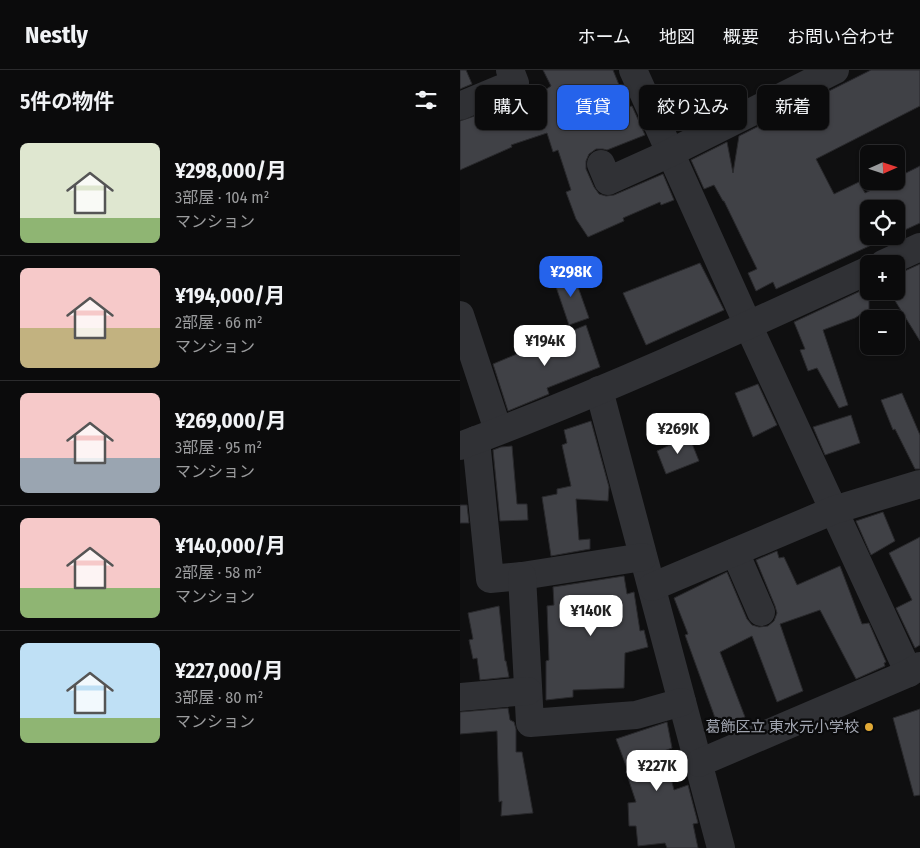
<!DOCTYPE html>
<html lang="ja">
<head>
<meta charset="utf-8">
<style>
  body { margin:0; font-family:"Fira Sans Condensed","Noto Sans JP",sans-serif; background:#19191a; color:#f1f3f6; height:100vh; display:flex; flex-direction:column; font-size:19px; white-space:nowrap }
  * { box-sizing:border-box; margin:0 }
  p { font-size:16px; color:#9a9b9d }
  .icon { flex:none; width:28px; height:28px; fill:none; stroke:currentColor; stroke-width:2; stroke-linecap:round; stroke-linejoin:round }
  .map { position:relative; flex:1; overflow:hidden }
  .side { display:flex; flex-direction:column; background:#0b0b0c; width:460px }
  .side>* { flex:none }
  .hud { position:absolute; left:15px; top:15px; width:370px; height:45px; display:flex; gap:10px }
  .needle { width:32px; rotate:87deg }
  .tools { position:absolute; left:400px; top:75px; display:grid; gap:10px }
  .tools a { display:grid; place-items:center; width:45px; height:45px; border-radius:8px; background:#0b0b0c; box-shadow:0 1px 4px #0004,0 0 0 1px #2b2b2d; font-size:25px }
  .price { position:absolute; translate:-50% -42px; padding:0 11px; border-radius:10px; background:#fff; color:#222; font-size:16px; line-height:32px; filter:drop-shadow(0 1px 2px #0008) }
  .price::after { content:''; position:absolute; left:50%; top:30px; width:15px; height:11px; margin-left:-8px; background:inherit; clip-path:polygon(0 0,100% 0,50% 100%) }
  .price.active { background:#2563eb; color:#fff }
  ul { padding:0; list-style:none }
  li { display:flex; align-items:center; gap:15px; height:125px; padding:0 20px }
  li+li { border-top:1px solid #2b2b2d }
  li span { display:grid; place-items:center; flex:none; width:140px; height:100px; border-radius:8px; color:#555 }
  li>.icon { margin-inline-start:auto }
  span .icon { width:60px; height:60px; fill:#fffc; stroke-width:1 }
  li b { font-size:21px }
  h2 { display:flex; justify-content:space-between; align-items:center; height:60px; padding:0 20px; font-size:21px }
  .tag { padding:0 18px; border-radius:8px; background:#0b0b0c; box-shadow:0 1px 4px #0004,0 0 0 1px #2b2b2d; font-size:18px; line-height:45px }
  .tag.active { background:#2563eb; color:#fff }
  header { display:flex; align-items:center; gap:30px; box-sizing:border-box; height:70px; padding:0 25px; background:#0b0b0c; border-bottom:1px solid #2b2b2d }
  header strong { font-size:24px }
  nav { display:flex; gap:28px; margin-inline-start:auto; font-size:18px }
  main { display:flex; flex:1; min-height:0 }
  .map>svg:first-child { display:block }
  .building { fill:#404146; stroke:#29292c }
  .lines { fill:none; stroke-linecap:round; stroke-linejoin:round }
  .minor { stroke:#303135; stroke-width:28 }
  .poi-dot { fill:#e1a936; stroke:#0a0a0b; stroke-width:2 }
  .labels { text-anchor:middle; dominant-baseline:central; stroke-width:4.5; stroke-linejoin:round; paint-order:stroke }
  .poi-label { font-size:15px; fill:#a1a5b0; stroke:#0a0a0b; text-anchor:end }
</style>
</head>
<body>
<header>
<strong>Nestly</strong>
<nav><a>ホーム</a><a>地図</a><a>概要</a><a>お問い合わせ</a></nav>
</header>
<main>
<section class="side">
<h2>5件の物件<svg class="icon" aria-label="filters" viewBox="0 0 24 24"><path d="M4 7h16M4 17h16"/><circle cx="9" cy="7" r="2"/><circle cx="15" cy="17" r="2"/></svg></h2>
<ul>
<li><span style="background:linear-gradient(#dfe7d0 75%,#8fb573 0)"><svg class="icon" aria-label="home" viewBox="0 0 24 24"><path d="M3 11l9-7 9 7M6 9v11h12V9"/></svg></span><div><b>¥298,000/月</b><p>3部屋 · 104 m²</p><p>マンション</p></div></li>
<li><span style="background:linear-gradient(#f6c9c9 60%,#c2b280 0)"><svg class="icon" aria-label="home" viewBox="0 0 24 24"><path d="M3 11l9-7 9 7M6 9v11h12V9"/></svg></span><div><b>¥194,000/月</b><p>2部屋 · 66 m²</p><p>マンション</p></div></li>
<li><span style="background:linear-gradient(#f6c9c9 65%,#9aa5b1 0)"><svg class="icon" aria-label="home" viewBox="0 0 24 24"><path d="M3 11l9-7 9 7M6 9v11h12V9"/></svg></span><div><b>¥269,000/月</b><p>3部屋 · 95 m²</p><p>マンション</p></div></li>
<li><span style="background:linear-gradient(#f6c9c9 70%,#8fb573 0)"><svg class="icon" aria-label="home" viewBox="0 0 24 24"><path d="M3 11l9-7 9 7M6 9v11h12V9"/></svg></span><div><b>¥140,000/月</b><p>2部屋 · 58 m²</p><p>マンション</p></div></li>
<li><span style="background:linear-gradient(#bfe0f5 75%,#8fb573 0)"><svg class="icon" aria-label="home" viewBox="0 0 24 24"><path d="M3 11l9-7 9 7M6 9v11h12V9"/></svg></span><div><b>¥227,000/月</b><p>3部屋 · 80 m²</p><p>マンション</p></div></li>
</ul>
</section>
<div class="map">
<svg width="460" height="778" viewBox="0 0 460 778">
  <rect width="100%" height="100%" fill="#0f0f10"/>
  <g class="building">
    <polygon points="0,0 6,0 12,14 0,19"/>
    <polygon points="83,0 153,0 168,37 172,36 185,65 147,80 143,79 136,79 129,84 126,91 126,99 134,117 139,124 146,126 154,125 203,104 214,130 201,135 200,132 163,148 164,151 128,167 116,149 106,122 111,120 98,80 93,82 87,63 51,75 52,77 0,100 0,51 26,42 31,54 86,31 82,22 91,16"/>
    <polygon points="411,0 460,0 460,36 356,89 374,124 399,112 405,123 430,111 436,111 436,108 460,96 460,153 436,164 436,139 409,139 409,166 431,166 316,219 313,212 296,221 288,203 297,199 264,131 263,131 254,115 244,119 231,90 267,72 273,103 279,66"/>
    <polygon points="240,193 264,240 186,275 163,223"/>
    <polygon points="460,194 460,271 429,221 436,221 436,205"/>
    <polygon points="112,200 129,248 109,255 93,208"/>
    <polygon points="409,217 409,239 395,248 363,260 388,335 379,338 357,298 348,301 340,280 345,279 334,252"/>
    <polygon points="126,255 140,297 87,318 89,324 48,341 33,294"/>
    <polygon points="298,314 317,355 293,367 275,323"/>
    <polygon points="442,323 460,365 460,399 455,399 435,359 433,360 421,330"/>
    <polygon points="391,345 400,373 365,385 353,357"/>
    <polygon points="131,351 149,417 148,431 116,429 119,470 130,469 130,479 91,486 82,427 97,424 97,419 111,416 102,375 107,373 104,360"/>
    <polygon points="229,366 239,391 206,404 197,381"/>
    <polygon points="52,376 57,434 67,434 68,450 40,451 33,380 41,377"/>
    <polygon points="0,435 7,435 9,453 0,453"/>
    <polygon points="423,442 435,471 411,485 396,451"/>
    <polygon points="460,467 460,575 455,578 436,538 452,530 429,483"/>
    <polygon points="317,481 319,488 324,487 337,515 380,496 402,554 409,553 426,592 424,593 425,596 396,609 360,540 320,554 343,621 317,632 292,566 260,582 285,647 258,656 225,565 228,564 214,528 267,502 287,549 292,555 299,557 308,556 314,551 317,543 315,536 296,490"/>
    <polygon points="164,506 167,524 174,522 180,561 184,560 188,577 165,583 164,618 113,620 113,627 86,630 86,591 89,590 87,536 94,535 93,517"/>
    <polygon points="39,536 45,591 46,591 49,607 20,610 17,588 13,589 9,570 13,569 8,543"/>
    <polygon points="48,638 50,650 54,652 56,659 56,682 62,682 73,743 41,746 42,731 39,732 37,661 0,664 0,642"/>
    <polygon points="460,639 460,725 454,726 433,648"/>
    <polygon points="207,652 212,678 204,681 214,720 228,715 238,753 233,754 238,778 207,778 205,773 178,776 176,756 169,756 168,733 176,732 166,702 168,701 156,669"/>
  </g>
  <g class="lines">
    <g class="minor">
      <polyline points="173,0 288,255 449,603"/>
      <polyline points="0,36 55,13 50,0"/>
      <polyline points="141,94 148,111 210,83 375,0"/>
      <polyline points="423,194 460,177"/>
      <polyline points="0,245 38,360"/>
      <polyline points="139,320 261,778"/>
      <polyline points="16,370 30,509 62,506 183,487"/>
      <path d="M0,376C139,324 274,262 409,200"/>
      <polyline points="275,482 301,542"/>
      <polyline points="62,506 70,653 176,645 222,632"/>
      <polyline points="192,517 374,440 460,414"/>
      <polyline points="0,627 68,621"/>
      <polyline points="239,693 449,603 460,596"/>
    </g>
  </g>
  <circle class="poi-dot" cx="409" cy="657" r="5"/>
  <g class="labels">
    <g class="poi-label">
      <text x="399" y="657">葛飾区立 東水元小学校</text>
    </g>
  </g>
</svg>
<div class="tools">
<a><svg class="needle" viewBox="-14 -14 28 28"><path d="M0-13l5 13h-10z" fill="#e53935"/><path d="M0 13l5-13h-10z" fill="#9a9b9d"/></svg></a>
<a><svg class="icon" aria-label="locate" viewBox="0 0 24 24"><circle cx="12" cy="12" r="6"/><path d="M12 2v4M12 18v4M2 12h4M18 12h4"/></svg></a>
<a>+</a>
<a>−</a>
</div>
<b class="price active" style="left:111px;top:228px">¥298K</b>
<b class="price" style="left:85px;top:297px">¥194K</b>
<b class="price" style="left:218px;top:385px">¥269K</b>
<b class="price" style="left:131px;top:567px">¥140K</b>
<b class="price" style="left:197px;top:722px">¥227K</b>
<div class="hud">
<a class="tag">購入</a>
<a class="tag active">賃貸</a>
<a class="tag">絞り込み</a>
<a class="tag">新着</a>
</div>
</div>
</main>
</body>
</html>
